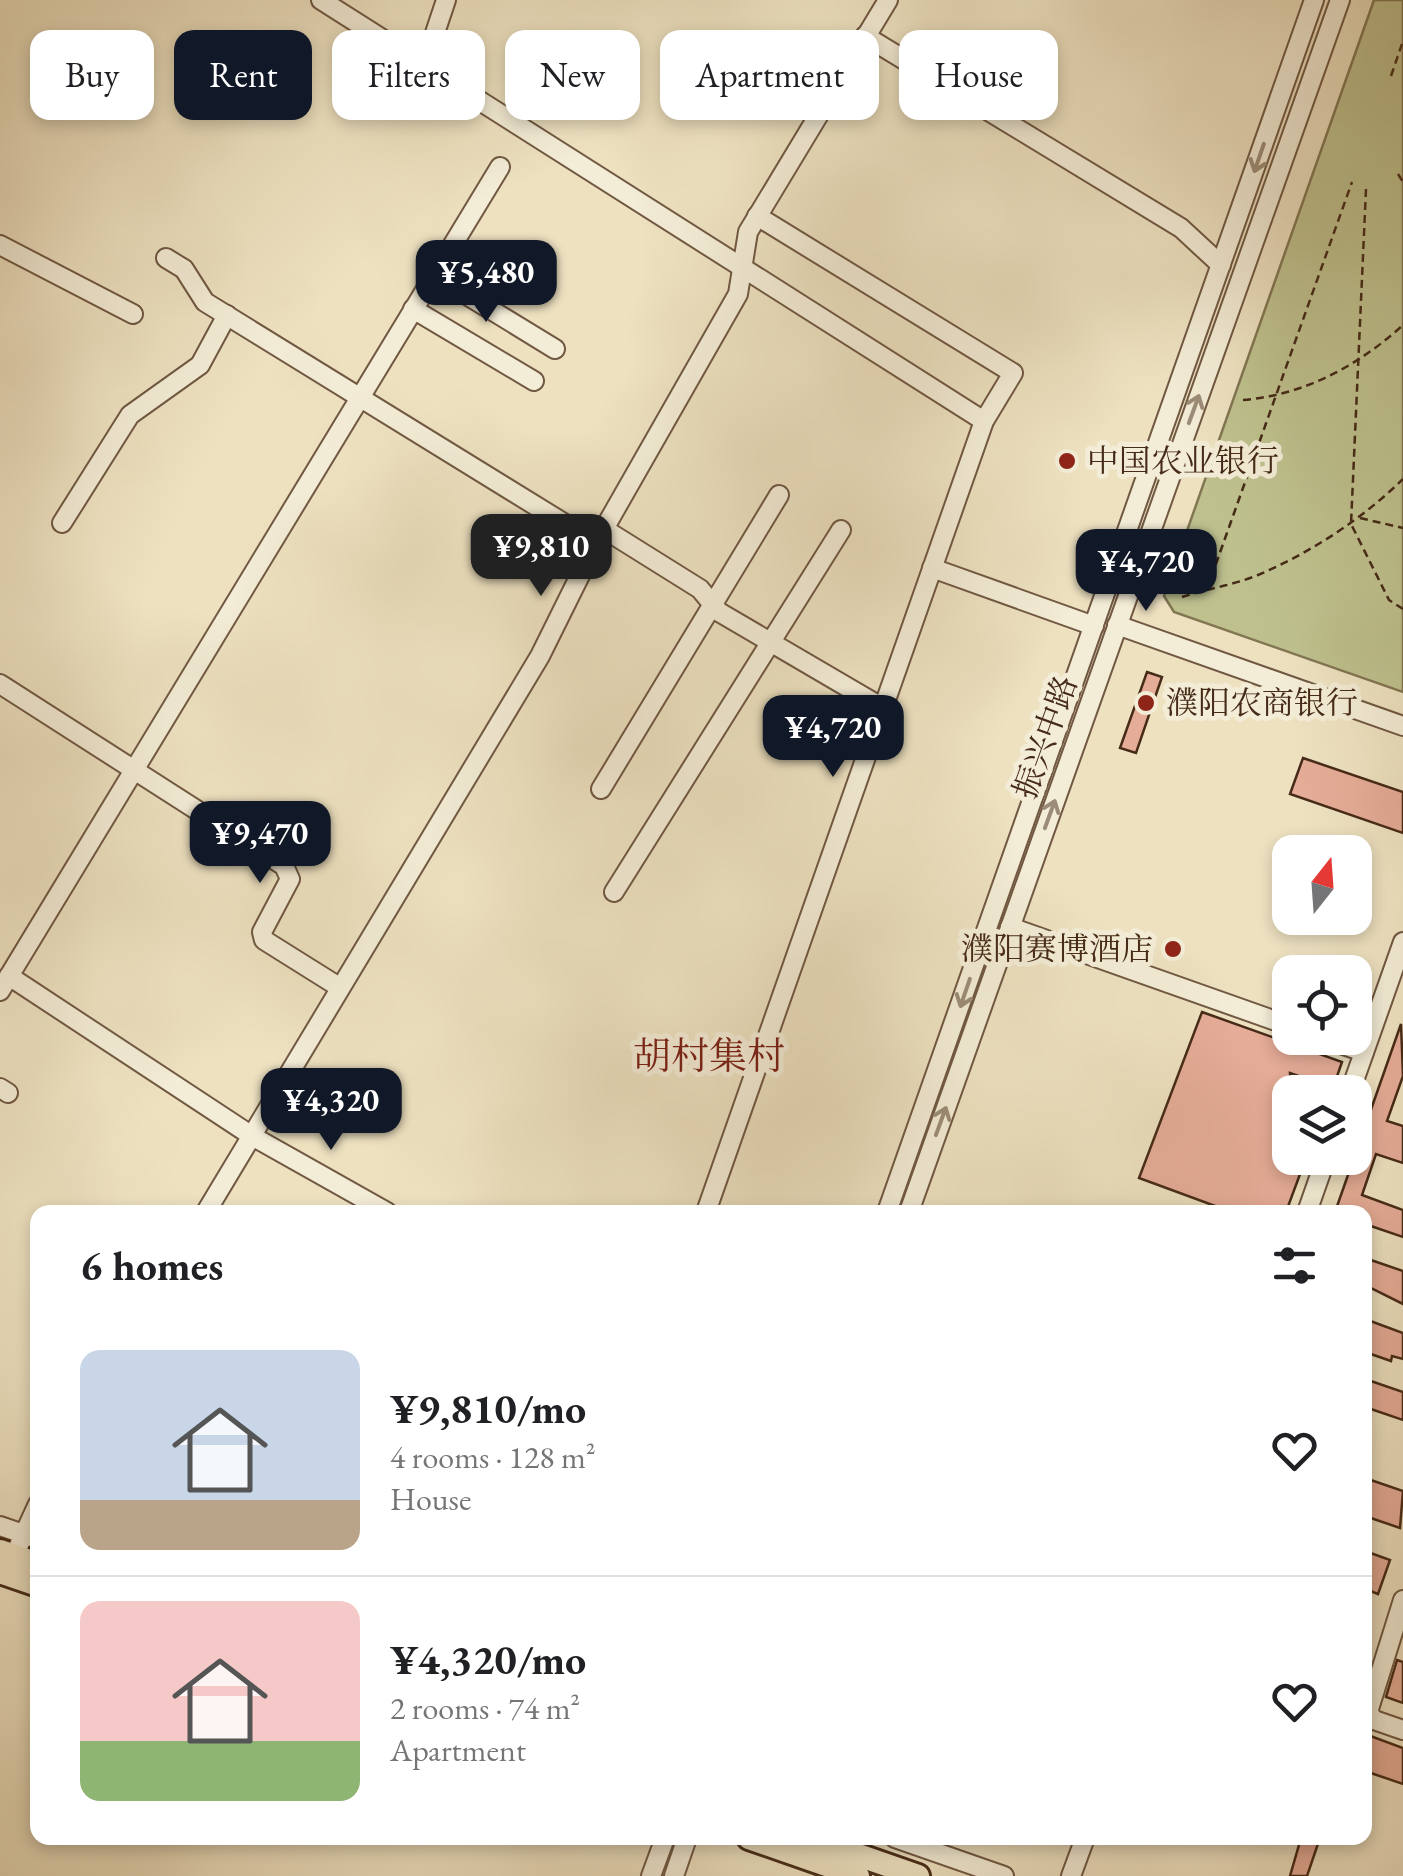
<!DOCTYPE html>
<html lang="en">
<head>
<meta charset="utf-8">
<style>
  body { margin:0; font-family:"EB Garamond","Noto Serif SC",serif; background:#f2f2f2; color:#202124; height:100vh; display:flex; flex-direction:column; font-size:38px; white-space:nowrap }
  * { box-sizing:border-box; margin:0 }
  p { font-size:32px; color:#757577 }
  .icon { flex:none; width:55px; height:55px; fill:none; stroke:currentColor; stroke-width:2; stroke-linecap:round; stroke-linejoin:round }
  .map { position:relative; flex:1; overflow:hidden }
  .side { position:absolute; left:30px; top:1205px; width:1342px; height:640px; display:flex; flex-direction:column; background:#fff; border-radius:20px; box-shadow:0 5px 15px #0003 }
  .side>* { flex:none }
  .guide { position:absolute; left:30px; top:30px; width:1345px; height:90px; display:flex; gap:20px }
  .needle { width:65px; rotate:17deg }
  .controls { position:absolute; left:1272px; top:835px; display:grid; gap:20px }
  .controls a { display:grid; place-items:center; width:100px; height:100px; border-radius:20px; background:#fff; box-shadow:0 5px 15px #0003; font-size:50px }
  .price { position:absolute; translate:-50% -85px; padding:0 22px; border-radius:20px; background:#111827; color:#fff; font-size:32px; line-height:65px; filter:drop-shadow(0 2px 5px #0008) }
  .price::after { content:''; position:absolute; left:50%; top:60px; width:30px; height:22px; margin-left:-15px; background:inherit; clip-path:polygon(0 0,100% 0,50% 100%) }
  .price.current { background:#222; color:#fff }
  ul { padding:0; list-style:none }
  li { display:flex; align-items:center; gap:30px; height:250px; padding:0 50px }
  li+li { border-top:2px solid #e0e0e0 }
  li span { display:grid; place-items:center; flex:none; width:280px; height:200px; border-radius:20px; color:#555 }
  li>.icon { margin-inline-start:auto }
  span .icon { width:120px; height:120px; fill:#fffc; stroke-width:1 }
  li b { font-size:42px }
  h2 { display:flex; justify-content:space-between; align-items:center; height:120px; padding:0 50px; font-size:42px }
  .pill { padding:0 35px; border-radius:20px; background:#fff; box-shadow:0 5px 15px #0003; font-size:35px; line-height:90px }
  .pill.current { background:#111827; color:#fff }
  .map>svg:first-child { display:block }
  .green { fill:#bec18e; stroke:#827653; stroke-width:2.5 }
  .building { fill:#e5ac97; stroke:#462b18; stroke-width:2.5 }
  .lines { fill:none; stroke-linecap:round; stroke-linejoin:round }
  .minor-casing { stroke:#705842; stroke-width:22 }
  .major-casing { stroke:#462b18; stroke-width:28 }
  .path { stroke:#462b18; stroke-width:2.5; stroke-dasharray:8 5; stroke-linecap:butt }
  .minor { stroke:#f3ecd6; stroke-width:18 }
  .major { stroke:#ede1c0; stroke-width:22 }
  .oneway { stroke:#9c8c77 }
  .poi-dot { fill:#8f2418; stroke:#f3ecd6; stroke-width:4 }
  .labels { text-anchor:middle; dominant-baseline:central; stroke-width:10; stroke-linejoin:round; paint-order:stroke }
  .poi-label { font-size:32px; fill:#462b18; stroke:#f3ecd6; text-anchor:start }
  .street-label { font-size:32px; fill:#462b18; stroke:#f3ecd6 }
  .quarter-label { font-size:38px; fill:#7a1f14; stroke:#f3ecd6 }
</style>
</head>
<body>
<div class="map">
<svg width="1403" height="1876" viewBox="0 0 1403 1876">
  <rect width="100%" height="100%" fill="#ede1c0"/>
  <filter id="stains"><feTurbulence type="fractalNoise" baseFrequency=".002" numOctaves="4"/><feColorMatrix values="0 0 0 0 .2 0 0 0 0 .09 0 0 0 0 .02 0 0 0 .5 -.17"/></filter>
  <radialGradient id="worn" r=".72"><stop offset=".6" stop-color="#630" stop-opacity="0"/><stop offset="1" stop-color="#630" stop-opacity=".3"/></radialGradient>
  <polygon class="green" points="1374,0 1403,0 1403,692 1174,612 1164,596"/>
  <g class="building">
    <polygon points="1147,672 1162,677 1136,753 1120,748"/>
    <polygon points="1303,758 1403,792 1403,833 1290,794"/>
    <polygon points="1202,1012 1342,1062 1333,1088 1290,1073 1290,1158 1306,1158 1286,1212 1216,1212 1218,1207 1139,1178"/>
    <polygon points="1401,1024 1403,1076 1387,1121 1403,1126 1403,1163 1376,1154 1362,1195 1403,1210 1403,1237 1365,1224 1365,1212 1335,1212"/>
    <polygon points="1365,1258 1403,1271 1403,1304 1365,1285"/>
    <polygon points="1365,1319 1403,1333 1403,1359 1392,1356 1391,1361 1365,1352"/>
    <polygon points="1365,1379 1403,1392 1403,1420 1365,1407"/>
    <polygon points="1365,1478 1403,1491 1400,1528 1365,1516"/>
    <polygon points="1365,1551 1390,1560 1378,1594 1365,1589"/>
    <polygon points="1397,1660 1403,1662 1403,1703 1386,1697"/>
    <polygon points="1365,1734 1403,1748 1403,1784 1365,1771"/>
    <polygon points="1301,1838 1320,1838 1307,1876 1290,1876"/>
  </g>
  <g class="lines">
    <defs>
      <g id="minor">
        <polyline points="321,0 984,421"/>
        <polyline points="865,36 1181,228 1221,265"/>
        <polyline points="425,63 446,0"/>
        <polyline points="0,245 133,314"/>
        <polyline points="166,258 184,269 205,302 596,543"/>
        <polyline points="434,275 555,349"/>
        <polyline points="413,309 534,381"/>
        <polyline points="62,523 130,415 200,365 227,315"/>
        <polyline points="604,529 700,589 719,612 883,708"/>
        <polyline points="932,568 1094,626"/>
        <polyline points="1117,625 1403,726"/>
        <polyline points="0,684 284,866 290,879 262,932 264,940 339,987"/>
        <polyline points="601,789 779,495"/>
        <polyline points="614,892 841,530"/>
        <polyline points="1010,927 1290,1026"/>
        <polyline points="9,976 252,1136 387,1212"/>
        <polyline points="0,991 500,167"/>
        <polyline points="1323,1038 1364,1052"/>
        <polyline points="0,1088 8,1093"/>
        <polyline points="1350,1092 1403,942"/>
        <polyline points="206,1212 540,656 596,543 738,294 748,232 888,0"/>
        <polyline points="706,1212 984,421 1013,373 757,216"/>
        <polyline points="887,1212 1314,0"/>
        <polyline points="909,1212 1340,0"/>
        <polyline points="1307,1212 1326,1158"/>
        <polyline points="0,1526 38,1539"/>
        <polyline points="14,1556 38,1504"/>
        <polyline points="1403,1600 1368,1712 1374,1720 1403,1730"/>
        <polyline points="895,1838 1004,1876"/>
        <polyline points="651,1876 665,1838"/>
        <polyline points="674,1876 687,1838"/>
        <polyline points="1071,1876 1085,1838"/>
      </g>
      <g id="major">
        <polyline points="0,1551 38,1564"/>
        <polyline points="0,1572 38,1585"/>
        <polyline points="749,1838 858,1876"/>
        <polyline points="809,1838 918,1876"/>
      </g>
    </defs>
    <use href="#minor" class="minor-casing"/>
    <use href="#major" class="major-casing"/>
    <g class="path">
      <polyline points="1391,76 1403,41"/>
      <polyline points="1398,174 1403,182"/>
      <polyline points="1366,189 1351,524 1389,600 1403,609"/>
      <path d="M1243,400C1304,395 1358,366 1403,325"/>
      <polyline points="1360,518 1403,528"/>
      <polyline points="1207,589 1352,182"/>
      <path d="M1182,597C1206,589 1234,585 1258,575C1312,552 1362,519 1403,479"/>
    </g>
    <use href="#minor" class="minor"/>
    <use href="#major" class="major"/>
  </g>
  <defs><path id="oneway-shaft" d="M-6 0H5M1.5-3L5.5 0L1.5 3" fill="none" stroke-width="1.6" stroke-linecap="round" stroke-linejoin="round" transform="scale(2.5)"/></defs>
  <g class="oneway">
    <use href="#oneway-shaft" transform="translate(1259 158) rotate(109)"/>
    <use href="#oneway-shaft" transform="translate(1194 409) rotate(-70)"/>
    <use href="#oneway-shaft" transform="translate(1050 814) rotate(-70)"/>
    <use href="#oneway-shaft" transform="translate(965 993) rotate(109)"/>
    <use href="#oneway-shaft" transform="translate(941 1121) rotate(-70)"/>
  </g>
  <g class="poi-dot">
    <circle cx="1067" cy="461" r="10"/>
    <circle cx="1146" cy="703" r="10"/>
    <circle cx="1173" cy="949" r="10"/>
  </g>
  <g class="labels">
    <g class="poi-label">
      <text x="1087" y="461">中国农业银行</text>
      <text x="1166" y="703">濮阳农商银行</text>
      <text x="1153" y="949" text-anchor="end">濮阳赛博酒店</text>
    </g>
    <g class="street-label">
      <text transform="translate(1045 737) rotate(-70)">振兴中路</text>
    </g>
    <g class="quarter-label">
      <text x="709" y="1055">胡村集村</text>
    </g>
  </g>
  <rect width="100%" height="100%" filter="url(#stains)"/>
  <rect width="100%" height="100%" fill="url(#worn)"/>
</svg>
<div class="controls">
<a><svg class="needle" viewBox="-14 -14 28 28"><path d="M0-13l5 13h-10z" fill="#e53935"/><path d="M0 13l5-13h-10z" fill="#757577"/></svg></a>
<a><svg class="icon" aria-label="locate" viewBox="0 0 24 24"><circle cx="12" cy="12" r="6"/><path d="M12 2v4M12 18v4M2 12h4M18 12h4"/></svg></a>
<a><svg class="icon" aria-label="layers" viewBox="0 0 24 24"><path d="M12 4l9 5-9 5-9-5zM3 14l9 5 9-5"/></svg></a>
</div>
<b class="price" style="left:486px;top:325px">¥5,480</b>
<b class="price current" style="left:541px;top:599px">¥9,810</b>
<b class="price" style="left:1146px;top:614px">¥4,720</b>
<b class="price" style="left:833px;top:780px">¥4,720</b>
<b class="price" style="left:260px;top:886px">¥9,470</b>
<b class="price" style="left:331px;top:1153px">¥4,320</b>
<div class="guide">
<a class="pill">Buy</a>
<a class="pill current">Rent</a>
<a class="pill">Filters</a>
<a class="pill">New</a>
<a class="pill">Apartment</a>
<a class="pill">House</a>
</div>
<section class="side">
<h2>6 homes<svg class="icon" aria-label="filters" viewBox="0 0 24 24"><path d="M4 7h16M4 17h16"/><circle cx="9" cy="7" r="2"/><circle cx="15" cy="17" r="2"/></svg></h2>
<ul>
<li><span style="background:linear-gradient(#c9d6e8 75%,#b9a48a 0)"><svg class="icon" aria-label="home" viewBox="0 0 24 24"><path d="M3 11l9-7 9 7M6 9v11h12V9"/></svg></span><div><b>¥9,810/mo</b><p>4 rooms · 128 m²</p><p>House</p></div><svg class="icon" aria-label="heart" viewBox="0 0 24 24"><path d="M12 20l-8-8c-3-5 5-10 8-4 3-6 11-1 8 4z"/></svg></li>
<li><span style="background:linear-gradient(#f6c9c9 70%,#8fb573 0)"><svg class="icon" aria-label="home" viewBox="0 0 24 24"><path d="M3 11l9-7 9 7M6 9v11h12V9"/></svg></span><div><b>¥4,320/mo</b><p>2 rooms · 74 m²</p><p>Apartment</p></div><svg class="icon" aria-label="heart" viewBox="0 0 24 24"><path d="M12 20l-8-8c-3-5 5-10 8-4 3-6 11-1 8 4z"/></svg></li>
</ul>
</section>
</div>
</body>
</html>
